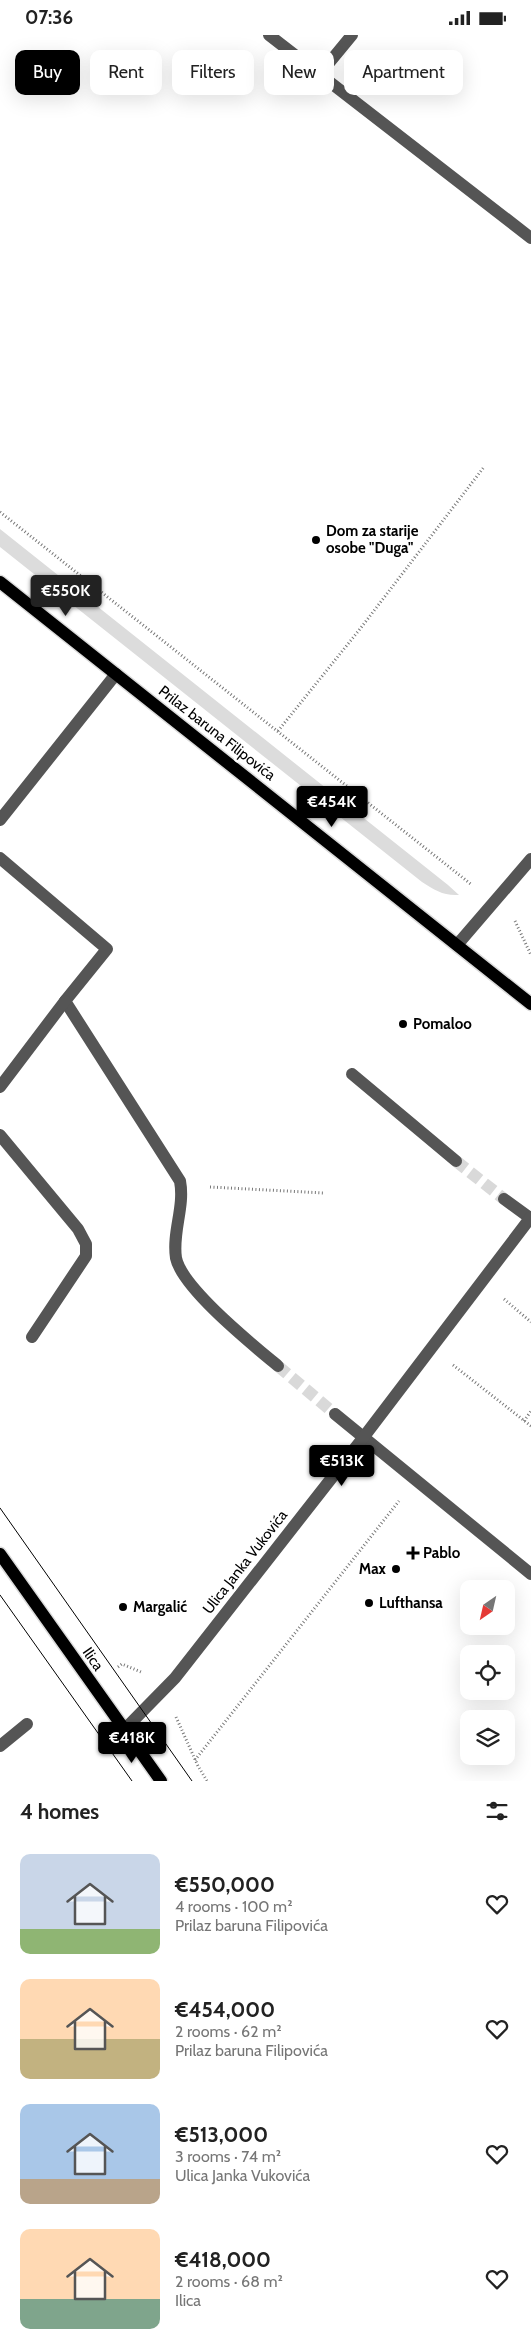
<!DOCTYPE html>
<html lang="en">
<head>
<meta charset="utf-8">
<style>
  body { margin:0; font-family:Cabin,sans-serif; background:#f2f2f2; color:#222; height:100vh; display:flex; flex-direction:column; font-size:19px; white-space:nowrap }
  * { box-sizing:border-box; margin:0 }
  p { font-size:16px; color:#767676 }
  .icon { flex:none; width:28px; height:28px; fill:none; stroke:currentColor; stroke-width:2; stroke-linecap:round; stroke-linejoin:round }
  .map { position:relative; height:1746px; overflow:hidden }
  .drawer { display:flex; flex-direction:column; background:#fff; flex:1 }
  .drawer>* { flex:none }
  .hud { position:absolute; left:15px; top:15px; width:501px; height:45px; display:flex; gap:10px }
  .needle { width:32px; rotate:214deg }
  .buttons { position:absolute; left:460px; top:1545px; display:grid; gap:10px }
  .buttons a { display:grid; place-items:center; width:55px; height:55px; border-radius:10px; background:#fff; box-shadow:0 5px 20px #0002; font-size:25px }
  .price { position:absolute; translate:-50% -42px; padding:0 11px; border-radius:5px; background:#000; color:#fff; font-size:16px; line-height:32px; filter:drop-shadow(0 1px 2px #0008) }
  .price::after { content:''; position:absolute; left:50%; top:30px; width:15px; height:11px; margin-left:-8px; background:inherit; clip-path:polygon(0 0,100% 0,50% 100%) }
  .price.current { background:#222; color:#fff }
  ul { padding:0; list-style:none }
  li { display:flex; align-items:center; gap:15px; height:125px; padding:0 20px }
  li span { display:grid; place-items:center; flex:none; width:140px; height:100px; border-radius:10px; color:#555 }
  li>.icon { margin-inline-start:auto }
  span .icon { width:60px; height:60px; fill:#fffc; stroke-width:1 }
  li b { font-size:21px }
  h2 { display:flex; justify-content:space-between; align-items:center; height:60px; padding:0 20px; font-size:21px }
  .chip { padding:0 18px; border-radius:10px; background:#fff; box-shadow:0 5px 20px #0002; font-size:18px; line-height:45px }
  .chip.current { background:#000; color:#fff }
  .status { display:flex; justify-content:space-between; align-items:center; height:35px; padding:0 25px; background:#fff; direction:ltr }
  .status svg { height:14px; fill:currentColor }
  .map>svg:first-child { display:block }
  .green { fill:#dcdcdc }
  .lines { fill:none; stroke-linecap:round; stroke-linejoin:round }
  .minor-tunnel { stroke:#d9d9d9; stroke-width:12; stroke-dasharray:12 6; stroke-linecap:butt }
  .major-casing { stroke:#dbdbdb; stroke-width:15 }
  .path { stroke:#777; stroke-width:3; stroke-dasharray:1 2.5; stroke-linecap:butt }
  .minor { stroke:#555; stroke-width:12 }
  .major { stroke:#000; stroke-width:12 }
  .tram { stroke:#000; stroke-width:1 }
  .poi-dot { fill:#000; stroke:#fff; stroke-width:2 }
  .labels { text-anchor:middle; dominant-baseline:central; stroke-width:5; stroke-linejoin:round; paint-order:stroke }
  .poi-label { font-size:15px; font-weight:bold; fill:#000; stroke:#fff; text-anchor:start }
  .street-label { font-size:15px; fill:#000; stroke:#fff }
</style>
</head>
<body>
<div class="status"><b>07:36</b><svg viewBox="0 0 49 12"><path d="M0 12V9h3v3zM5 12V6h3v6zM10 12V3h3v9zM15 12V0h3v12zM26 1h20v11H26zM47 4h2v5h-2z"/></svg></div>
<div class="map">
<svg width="531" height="1746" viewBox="0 0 531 1746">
  <rect width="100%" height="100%" fill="#fff"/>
  <path class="green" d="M0,494L448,850L459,860C443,861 435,855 422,847L0,512Z"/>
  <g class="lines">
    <g class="minor-tunnel">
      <polyline points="456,1126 504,1164"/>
      <polyline points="278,1331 335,1379"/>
    </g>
    <defs>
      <g id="major">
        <polyline points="0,547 531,969"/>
        <polyline points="0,1519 161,1746"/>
      </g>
    </defs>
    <use href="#major" class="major-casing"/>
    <g class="path">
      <polyline points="0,477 472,850"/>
      <polyline points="278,696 360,594 484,432"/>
      <polyline points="515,886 531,920"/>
      <polyline points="210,1152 324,1158"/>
      <polyline points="504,1264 531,1287"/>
      <polyline points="453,1330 531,1391"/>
      <polyline points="524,1386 531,1376"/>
      <polyline points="118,1632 122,1629 141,1637"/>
      <polyline points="176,1682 198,1731 207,1746"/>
      <polyline points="195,1725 399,1466"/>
    </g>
    <g class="minor">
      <polyline points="269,0 531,203"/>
      <polyline points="319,40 352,0"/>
      <polyline points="0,785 116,639"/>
      <path d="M0,823L107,914L65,966L180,1146C185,1172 172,1197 176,1223C182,1253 253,1310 278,1331"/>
      <polyline points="457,910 531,824"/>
      <polyline points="352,1039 456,1126"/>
      <polyline points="0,1052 65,966"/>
      <polyline points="0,1100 78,1194 86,1209 86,1221 32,1302"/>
      <polyline points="504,1164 530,1183"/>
      <polyline points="335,1379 531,1539"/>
      <polyline points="124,1695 175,1643 363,1403 531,1182"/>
      <polyline points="0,1711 27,1689"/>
    </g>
    <use href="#major" class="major"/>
    <g class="tram">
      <polyline points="0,1473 192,1746"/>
      <polyline points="0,1560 132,1746"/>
    </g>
  </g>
  <g class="poi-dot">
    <circle cx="316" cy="505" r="5"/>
    <circle cx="403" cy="989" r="5"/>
    <path d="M410.5 1510.5h5v5h5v5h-5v5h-5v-5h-5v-5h5z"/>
    <circle cx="396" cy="1534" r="5"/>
    <circle cx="369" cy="1568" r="5"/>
    <circle cx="123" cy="1572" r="5"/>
  </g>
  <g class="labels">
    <g class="poi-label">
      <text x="326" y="496">Dom za starije<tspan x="326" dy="17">osobe "Duga"</tspan></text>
      <text x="413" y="989">Pomaloo</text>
      <text x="423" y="1518">Pablo</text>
      <text x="386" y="1534" text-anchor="end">Max</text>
      <text x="379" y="1568">Lufthansa</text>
      <text x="133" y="1572">Margalić</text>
    </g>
    <g class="street-label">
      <text transform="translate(217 698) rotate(38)">Prilaz baruna Filipovića</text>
      <text transform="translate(245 1527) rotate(-52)">Ulica Janka Vukovića</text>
      <text transform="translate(93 1624) rotate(55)">Ilica</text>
    </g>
  </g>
</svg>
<div class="buttons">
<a><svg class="needle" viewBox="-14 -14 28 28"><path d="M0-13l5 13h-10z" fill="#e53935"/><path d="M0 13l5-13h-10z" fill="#767676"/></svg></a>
<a><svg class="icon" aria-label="locate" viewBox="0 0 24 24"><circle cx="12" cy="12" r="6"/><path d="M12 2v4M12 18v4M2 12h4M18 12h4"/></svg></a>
<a><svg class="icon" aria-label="layers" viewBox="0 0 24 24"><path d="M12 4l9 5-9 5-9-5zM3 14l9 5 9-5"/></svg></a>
</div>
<b class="price current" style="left:66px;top:582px">€550K</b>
<b class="price" style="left:332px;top:793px">€454K</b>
<b class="price" style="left:342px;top:1452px">€513K</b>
<b class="price" style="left:132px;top:1729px">€418K</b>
<div class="hud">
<a class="chip current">Buy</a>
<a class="chip">Rent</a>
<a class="chip">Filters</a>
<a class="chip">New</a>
<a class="chip">Apartment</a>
</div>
</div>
<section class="drawer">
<h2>4 homes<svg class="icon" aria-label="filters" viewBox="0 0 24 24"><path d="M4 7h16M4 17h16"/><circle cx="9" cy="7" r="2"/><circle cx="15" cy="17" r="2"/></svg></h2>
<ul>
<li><span style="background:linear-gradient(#c9d6e8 75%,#8fb573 0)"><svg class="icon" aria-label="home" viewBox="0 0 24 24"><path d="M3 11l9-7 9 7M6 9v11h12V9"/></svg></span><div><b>€550,000</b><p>4 rooms · 100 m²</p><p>Prilaz baruna Filipovića</p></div><svg class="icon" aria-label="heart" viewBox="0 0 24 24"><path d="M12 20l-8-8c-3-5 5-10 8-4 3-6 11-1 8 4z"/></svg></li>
<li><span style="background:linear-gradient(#ffd9b3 60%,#c2b280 0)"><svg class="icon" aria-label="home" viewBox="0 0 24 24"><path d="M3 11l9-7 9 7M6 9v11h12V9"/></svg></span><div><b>€454,000</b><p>2 rooms · 62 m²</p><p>Prilaz baruna Filipovića</p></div><svg class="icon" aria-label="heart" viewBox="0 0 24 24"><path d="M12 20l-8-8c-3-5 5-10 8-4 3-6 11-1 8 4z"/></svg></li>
<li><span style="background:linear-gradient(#a9c7e8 75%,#b9a48a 0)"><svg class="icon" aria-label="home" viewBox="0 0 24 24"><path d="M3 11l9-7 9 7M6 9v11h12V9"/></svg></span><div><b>€513,000</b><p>3 rooms · 74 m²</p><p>Ulica Janka Vukovića</p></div><svg class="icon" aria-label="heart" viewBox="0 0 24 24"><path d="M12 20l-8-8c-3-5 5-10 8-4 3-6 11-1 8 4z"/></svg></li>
<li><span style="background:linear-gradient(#ffd9b3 70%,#7fa58c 0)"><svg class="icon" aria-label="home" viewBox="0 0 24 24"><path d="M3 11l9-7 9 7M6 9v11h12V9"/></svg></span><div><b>€418,000</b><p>2 rooms · 68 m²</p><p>Ilica</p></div><svg class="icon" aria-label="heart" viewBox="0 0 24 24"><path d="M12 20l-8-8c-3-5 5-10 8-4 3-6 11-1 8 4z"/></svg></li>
</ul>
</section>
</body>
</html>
